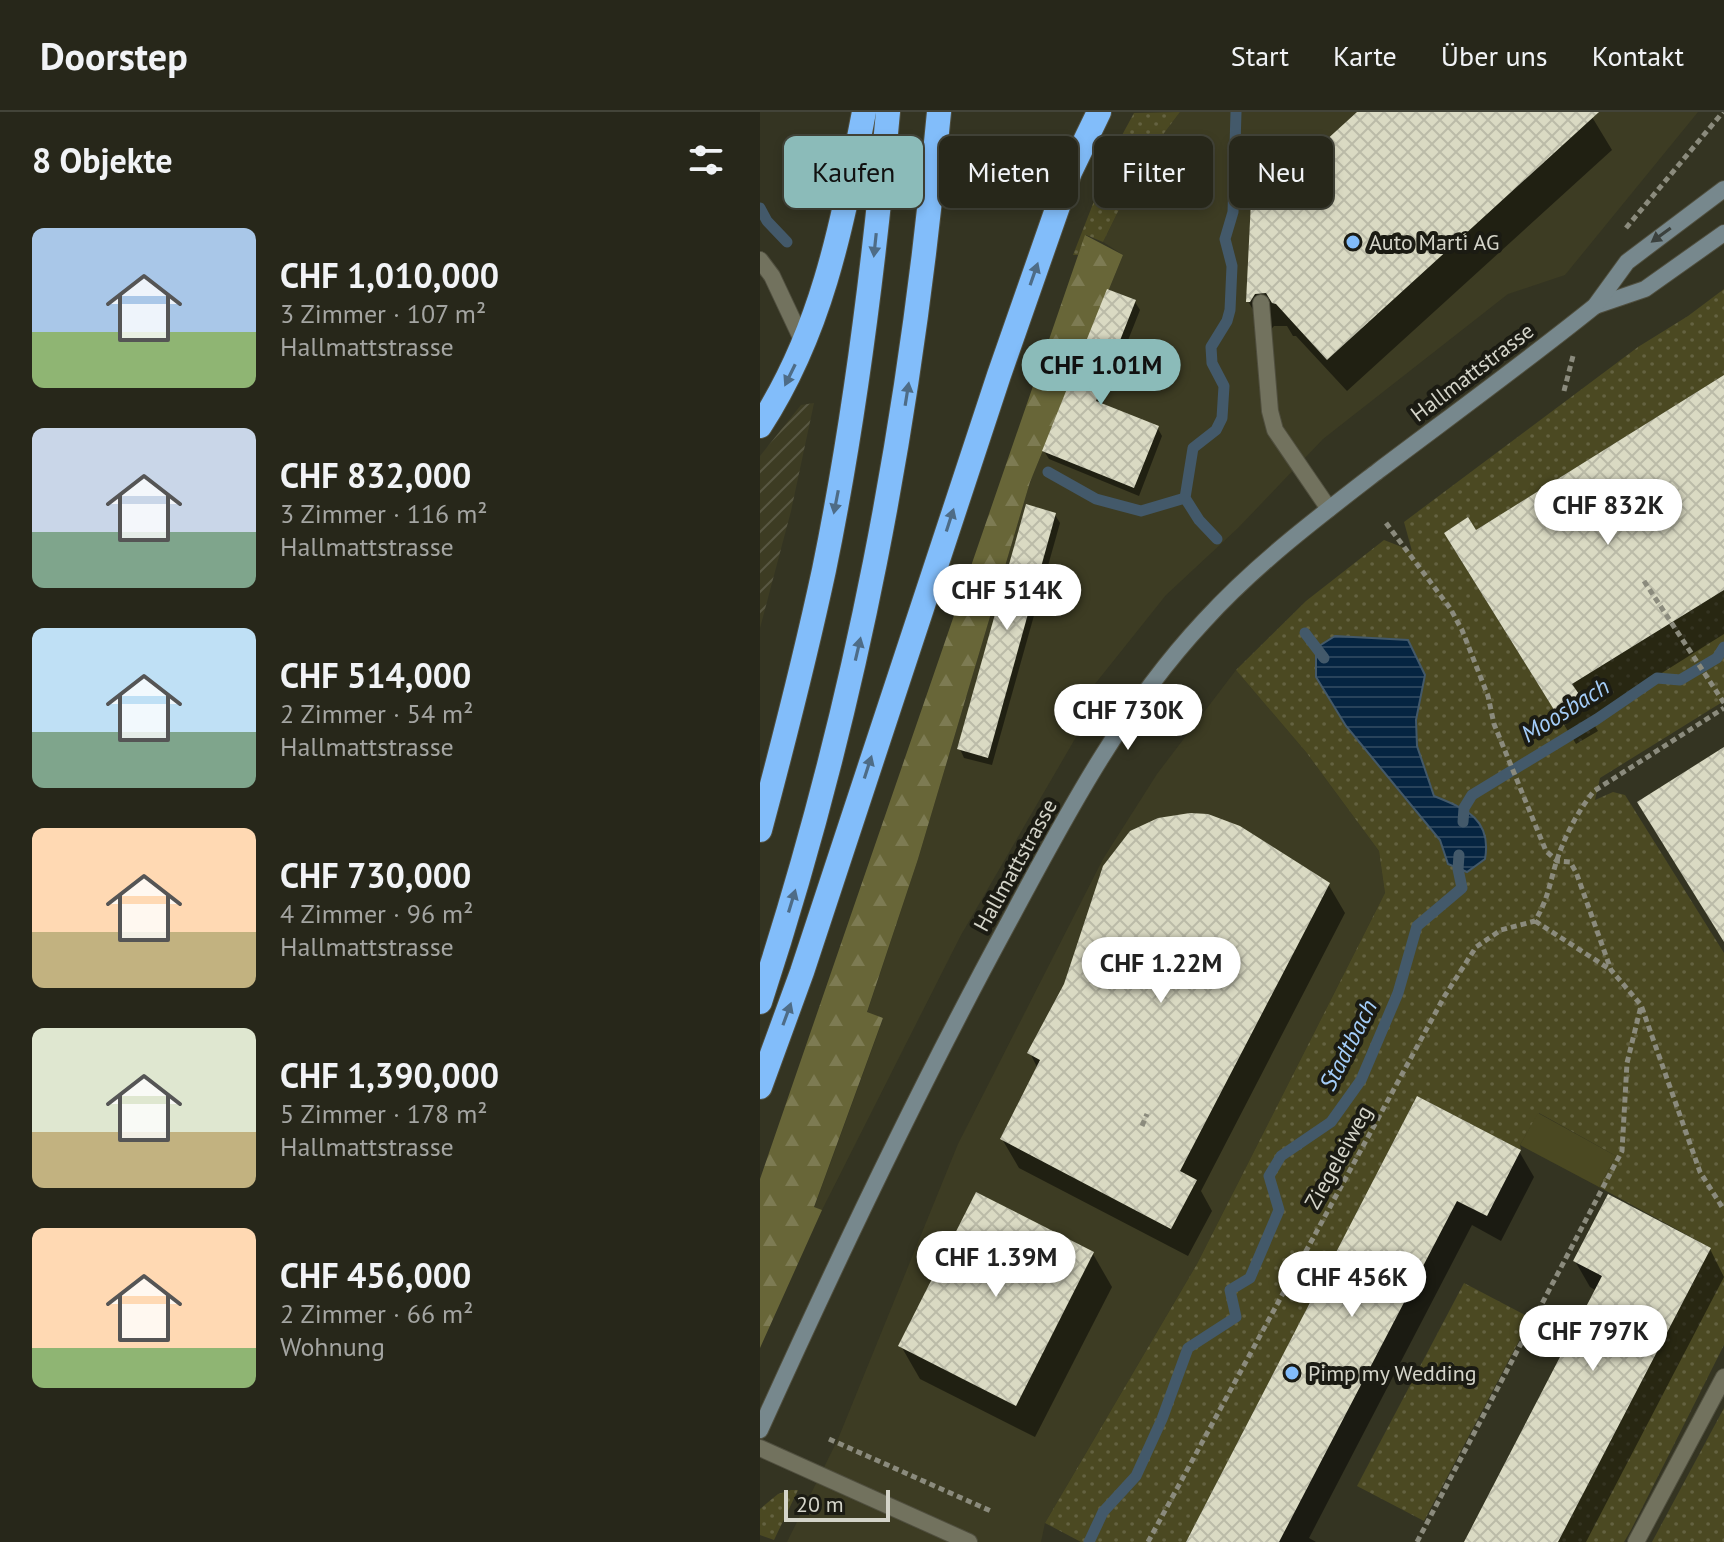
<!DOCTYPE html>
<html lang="de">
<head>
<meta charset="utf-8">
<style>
  body { margin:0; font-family:"PT Sans",sans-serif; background:#333327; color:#f1f3f6; height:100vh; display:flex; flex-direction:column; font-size:30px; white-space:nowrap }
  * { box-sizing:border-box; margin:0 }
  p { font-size:26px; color:#a4a5a2 }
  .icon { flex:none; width:44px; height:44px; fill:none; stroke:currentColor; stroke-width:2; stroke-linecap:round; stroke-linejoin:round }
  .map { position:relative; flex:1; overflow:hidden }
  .drawer { display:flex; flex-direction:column; background:#27271a; width:760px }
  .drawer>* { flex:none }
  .banner { position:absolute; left:24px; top:24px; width:760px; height:72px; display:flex; gap:16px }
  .scale { position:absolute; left:24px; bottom:20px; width:106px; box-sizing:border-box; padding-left:8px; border:4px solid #d4d4c9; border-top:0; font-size:22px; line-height:28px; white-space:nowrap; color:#d4d4c9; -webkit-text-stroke:6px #1b1b13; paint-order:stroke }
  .price { position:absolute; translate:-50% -68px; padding:0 18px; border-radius:28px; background:#fff; color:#222; font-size:26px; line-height:52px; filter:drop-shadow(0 2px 4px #0008) }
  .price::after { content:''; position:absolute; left:50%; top:48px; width:24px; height:18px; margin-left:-12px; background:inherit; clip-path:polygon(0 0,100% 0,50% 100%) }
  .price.current { background:#8bbbb9; color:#111 }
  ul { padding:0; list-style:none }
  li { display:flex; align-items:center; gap:24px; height:200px; padding:0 32px }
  li span { display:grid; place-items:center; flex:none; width:224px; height:160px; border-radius:12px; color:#555 }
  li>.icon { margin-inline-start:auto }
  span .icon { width:96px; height:96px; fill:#fffc; stroke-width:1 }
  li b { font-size:34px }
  h2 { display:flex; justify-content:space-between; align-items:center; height:96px; padding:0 32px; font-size:34px }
  .tag { padding:0 28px; border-radius:12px; background:#27271a; box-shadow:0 4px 12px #0003,0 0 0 2px #434439; font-size:28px; line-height:72px }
  .tag.current { background:#8bbbb9; color:#111 }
  header { display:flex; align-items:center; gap:48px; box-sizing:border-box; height:112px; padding:0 40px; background:#27271a; border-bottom:2px solid #434439 }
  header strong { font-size:38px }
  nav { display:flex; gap:44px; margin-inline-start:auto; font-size:28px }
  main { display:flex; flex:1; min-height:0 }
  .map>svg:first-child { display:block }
  .built { fill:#3d3c23 }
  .industrial { fill:url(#industrial-furrows) }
  .grass { fill:url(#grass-dots); fill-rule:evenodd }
  .forest { fill:url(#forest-firs) }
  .park { fill:#4b4922 }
  .water { fill:url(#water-rules); stroke:#43596a; stroke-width:2 }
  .shadow { fill:#0007 }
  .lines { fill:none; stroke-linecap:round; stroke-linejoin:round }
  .stream { stroke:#43596a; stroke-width:11 }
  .building { fill:url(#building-cross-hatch) }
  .lane-casing { stroke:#504f3f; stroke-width:18 }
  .street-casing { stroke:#504f3f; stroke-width:18 }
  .secondary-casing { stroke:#504f3f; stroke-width:18 }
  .highway-casing { stroke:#504f3f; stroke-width:26 }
  .path { stroke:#8b8b7d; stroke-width:5; stroke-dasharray:6 4; stroke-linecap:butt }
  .lane { stroke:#72725e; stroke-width:16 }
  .street { stroke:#72725e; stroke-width:16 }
  .secondary { stroke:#77888d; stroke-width:16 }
  .highway { stroke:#82bdfa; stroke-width:24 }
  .oneway { fill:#3b413e }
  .oneway2 { fill:#4e6c86 }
  .poi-dot { fill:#82bcfa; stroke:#1b1b13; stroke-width:3 }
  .labels { text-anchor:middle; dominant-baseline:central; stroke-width:8; stroke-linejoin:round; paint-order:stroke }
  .poi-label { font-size:22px; fill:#d4d4c9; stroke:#1b1b13; text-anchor:start }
  .street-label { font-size:22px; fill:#d4d4c9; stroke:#1b1b13 }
  .water-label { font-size:24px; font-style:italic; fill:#a4cdf9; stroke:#1b1b13 }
</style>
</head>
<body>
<header>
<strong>Doorstep</strong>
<nav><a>Start</a><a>Karte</a><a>Über uns</a><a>Kontakt</a></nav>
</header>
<main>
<section class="drawer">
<h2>8 Objekte<svg class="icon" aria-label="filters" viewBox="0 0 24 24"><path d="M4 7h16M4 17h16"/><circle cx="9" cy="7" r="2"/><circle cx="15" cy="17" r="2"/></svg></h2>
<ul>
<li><span style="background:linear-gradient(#a9c7e8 65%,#8fb573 0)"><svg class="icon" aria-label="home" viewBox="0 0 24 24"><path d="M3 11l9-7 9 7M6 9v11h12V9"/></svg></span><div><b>CHF 1,010,000</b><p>3 Zimmer · 107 m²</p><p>Hallmattstrasse</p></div></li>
<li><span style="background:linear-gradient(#c9d6e8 65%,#7fa58c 0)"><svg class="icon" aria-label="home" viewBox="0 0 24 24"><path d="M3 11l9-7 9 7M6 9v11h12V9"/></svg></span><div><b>CHF 832,000</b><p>3 Zimmer · 116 m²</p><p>Hallmattstrasse</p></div></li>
<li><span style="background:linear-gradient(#bfe0f5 65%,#7fa58c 0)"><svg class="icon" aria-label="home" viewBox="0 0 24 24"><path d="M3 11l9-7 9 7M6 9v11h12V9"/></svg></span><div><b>CHF 514,000</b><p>2 Zimmer · 54 m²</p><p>Hallmattstrasse</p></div></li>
<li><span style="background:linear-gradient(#ffd9b3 65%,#c2b280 0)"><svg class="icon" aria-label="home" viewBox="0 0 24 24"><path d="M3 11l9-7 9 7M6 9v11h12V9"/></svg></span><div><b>CHF 730,000</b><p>4 Zimmer · 96 m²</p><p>Hallmattstrasse</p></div></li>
<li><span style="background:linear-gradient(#dfe7d0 65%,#c2b280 0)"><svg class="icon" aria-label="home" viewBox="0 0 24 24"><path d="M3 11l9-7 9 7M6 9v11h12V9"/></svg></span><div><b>CHF 1,390,000</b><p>5 Zimmer · 178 m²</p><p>Hallmattstrasse</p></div></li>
<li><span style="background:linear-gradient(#ffd9b3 75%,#8fb573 0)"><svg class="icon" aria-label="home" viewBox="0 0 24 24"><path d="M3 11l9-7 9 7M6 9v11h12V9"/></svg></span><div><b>CHF 456,000</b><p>2 Zimmer · 66 m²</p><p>Wohnung</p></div></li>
</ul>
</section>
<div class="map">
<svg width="964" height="1430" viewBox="0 0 964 1430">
  <defs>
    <pattern id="industrial-furrows" width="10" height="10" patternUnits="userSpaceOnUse" patternTransform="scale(2)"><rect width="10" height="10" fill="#3d3c23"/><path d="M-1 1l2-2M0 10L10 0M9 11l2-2" fill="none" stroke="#585742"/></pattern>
    <pattern id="grass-dots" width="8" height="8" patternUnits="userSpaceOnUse" patternTransform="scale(2)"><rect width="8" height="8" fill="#4b4922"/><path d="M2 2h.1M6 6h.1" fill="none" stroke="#646241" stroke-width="1.8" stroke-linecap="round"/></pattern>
    <pattern id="forest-firs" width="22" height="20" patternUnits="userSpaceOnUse" patternTransform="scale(2)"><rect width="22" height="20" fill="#686638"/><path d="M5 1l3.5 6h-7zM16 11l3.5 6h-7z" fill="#7d7b53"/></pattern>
    <pattern id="water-rules" width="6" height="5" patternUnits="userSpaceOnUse" patternTransform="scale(2)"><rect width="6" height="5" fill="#052441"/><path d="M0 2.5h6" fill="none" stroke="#29435b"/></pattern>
    <pattern id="building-cross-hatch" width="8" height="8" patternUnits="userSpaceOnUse" patternTransform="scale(2)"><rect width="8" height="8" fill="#dadac3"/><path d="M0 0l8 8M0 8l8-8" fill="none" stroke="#bbbba8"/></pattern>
  </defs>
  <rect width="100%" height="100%" fill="#343422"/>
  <g class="built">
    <polygon points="420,0 938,0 805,163 748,182 563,327 478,416 406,483 331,577 337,589 201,823 62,1098 54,1096 123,907 107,901 158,747 270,370 363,143 343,130 383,49"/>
    <polygon points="476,558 546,640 619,739 625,781 437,1152 285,1411 281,1430 27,1430 78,1327 198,1032 343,747 397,662"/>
  </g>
  <polygon class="industrial" points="54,291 31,399 0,516 0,344 41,293"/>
  <g class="grass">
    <polygon points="420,0 383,49 343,130 326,123 318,143 313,143 354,38 374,1"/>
    <path d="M964,177V263L716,418L708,405L684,421L796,601L820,585L812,572L964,478V589L840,666L835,688L853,680L865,683L964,841V1233L871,1418L864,1430H798L951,1136L839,1075L856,1044L779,1001L760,1033L761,1038L657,984L426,1430H321L285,1411L437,1152L625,781L619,739L546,640L476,558L546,489L624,428L652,439L644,410L878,235L928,204ZM665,563L656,608L657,634L674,685L704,696L707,760L688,752L680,728L634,672Z"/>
    <polygon points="704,1171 771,1206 664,1409 597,1374"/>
    <polygon points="964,1296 964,1430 892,1430"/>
    <polygon points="31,1378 38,1378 14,1428 0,1423 0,1397 18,1382"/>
  </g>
  <polygon class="forest" points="325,123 363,143 270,370 158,747 107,900 123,906 54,1095 62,1098 0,1236 0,1067"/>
  <polygon class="park" points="778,1001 856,1044 839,1075 760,1033"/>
  <path class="water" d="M575,524L648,528L665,563L656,608L657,634L674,684C706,697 732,707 725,747L707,760L688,752L680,728L586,614L556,565V536Z"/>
  <g class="shadow">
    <polygon points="600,0 829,0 852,38 587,279 536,224 533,224 527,214 514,214 507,222 488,189 520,73"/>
    <polygon points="375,190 380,198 342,294 397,315 402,324 379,384 289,347 284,339"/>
    <polygon points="964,266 964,522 830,606 838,619 816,632 705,454 715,420"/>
    <polygon points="295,403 300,411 232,653 204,646 200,637"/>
    <polygon points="568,772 585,801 441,1079 452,1099 428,1144 259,1056 242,1027 278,957 270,941"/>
    <polygon points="658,987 759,1039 774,1065 741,1129 712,1113 549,1426 556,1430 428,1430"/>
    <polygon points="950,1137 964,1165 826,1430 706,1430 837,1179 830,1175 815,1149"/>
    <polygon points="333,1142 352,1175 275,1325 160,1267 141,1234"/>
  </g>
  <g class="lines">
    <g class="stream">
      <polyline points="0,96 7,109 27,130"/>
      <polyline points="288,360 336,387 381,399 425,386"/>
      <polyline points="457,427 439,408 425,386 433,336 456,318 462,306 464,274 452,251 451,235 467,209 470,198 472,154 465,127 473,100 476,0"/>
      <polyline points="545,521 564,546"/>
      <polyline points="703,710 704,696 712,683 837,607 897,566 920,568 957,546 964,535"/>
      <polyline points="329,1430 343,1400 376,1364 402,1307 428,1236 476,1205 470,1178 490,1166 519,1098 509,1064 521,1044 571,1010 601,968 638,881 657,814 702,776 698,757 699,743"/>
    </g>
  </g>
  <g class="building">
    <polygon points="597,0 839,0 567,248 516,192 512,191 506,181 495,182 490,190 486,190 492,69 519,71"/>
    <polygon points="347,177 376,188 336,289 399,314 374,376 282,339"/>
    <polygon points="964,263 964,478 812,572 821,585 796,601 684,421 708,405 716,418"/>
    <polygon points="266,392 296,401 228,646 197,637"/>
    <polygon points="964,635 964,830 877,690"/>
    <polygon points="430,701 448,702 480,714 570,771 420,1059 437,1068 411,1117 240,1027 280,948 267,941 304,872 343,754 370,719 398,706"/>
    <polygon points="657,984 761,1038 727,1104 697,1089 519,1430 426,1430"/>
    <polygon points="216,1080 334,1140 256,1294 138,1234"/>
    <polygon points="848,1082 951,1136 798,1430 704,1430 842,1164 813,1149"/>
  </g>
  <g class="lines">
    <defs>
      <g id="lane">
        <polyline points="0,148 12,164 44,232"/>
        <polyline points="501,191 510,299 515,318 569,397"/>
      </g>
      <g id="street">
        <polyline points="0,1336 209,1430"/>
        <polyline points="876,1430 964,1265"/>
      </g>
      <g id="secondary">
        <polyline points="835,194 885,177 964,121"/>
        <path d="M0,1318C77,1148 157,979 246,815C304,707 360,599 444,509C496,452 557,406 618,359C691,304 764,251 835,194L867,150L964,77"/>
      </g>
      <g id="highway">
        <path d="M0,314C63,217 82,112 104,0"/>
        <path d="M0,718C23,632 45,546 64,458C95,307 114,154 128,0"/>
        <path d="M0,890C96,597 151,307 179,0"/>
        <polyline points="0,975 42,860 239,263 310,60 339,0"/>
      </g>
    </defs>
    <use href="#lane" class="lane-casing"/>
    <use href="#street" class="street-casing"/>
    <use href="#secondary" class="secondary-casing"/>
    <use href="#highway" class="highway-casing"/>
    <g class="path">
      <polyline points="866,116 963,0"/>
      <polyline points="804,279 813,244"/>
      <polyline points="626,411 690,496 702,518 728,584 734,612 786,739 797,749 810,750 816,760 851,858 881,893 940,1060 964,1098"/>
      <polyline points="884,469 964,591"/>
      <polyline points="775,809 851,858"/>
      <polyline points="382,1014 387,1002"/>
      <polyline points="69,1327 233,1400"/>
      <path d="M388,1430L684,885L716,835L741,818L775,809C788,787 789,774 796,751C804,725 818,699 834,679L964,596"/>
      <polyline points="657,1430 862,1039 867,951 881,894"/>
    </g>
    <use href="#lane" class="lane"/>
    <use href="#street" class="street"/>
    <use href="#secondary" class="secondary"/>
    <use href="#highway" class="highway"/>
  </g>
  <defs><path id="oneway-solid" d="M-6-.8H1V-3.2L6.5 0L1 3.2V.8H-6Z" transform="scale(2)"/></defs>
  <use class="oneway" href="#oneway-solid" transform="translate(901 123) rotate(144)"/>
  <g class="oneway2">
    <use href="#oneway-solid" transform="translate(115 133) rotate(96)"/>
    <use href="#oneway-solid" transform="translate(274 162) rotate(-71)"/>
    <use href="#oneway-solid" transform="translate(30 263) rotate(116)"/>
    <use href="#oneway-solid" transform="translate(147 282) rotate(-81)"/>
    <use href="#oneway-solid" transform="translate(76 390) rotate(101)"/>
    <use href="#oneway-solid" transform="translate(190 408) rotate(-72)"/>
    <use href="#oneway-solid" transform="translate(98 537) rotate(-77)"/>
    <use href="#oneway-solid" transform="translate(108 655) rotate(-72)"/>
    <use href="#oneway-solid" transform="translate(32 789) rotate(-73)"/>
    <use href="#oneway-solid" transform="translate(27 902) rotate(-70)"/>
  </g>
  <g class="poi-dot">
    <circle cx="593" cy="130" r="8"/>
    <circle cx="532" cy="1261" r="8"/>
  </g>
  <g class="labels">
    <g class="poi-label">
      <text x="609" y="130">Auto Marti AG</text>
      <text x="548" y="1261">Pimp my Wedding</text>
    </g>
    <g class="street-label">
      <text transform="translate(712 260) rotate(-37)">Hallmattstrasse</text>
      <text transform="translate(255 753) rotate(-61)">Hallmattstrasse</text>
      <text transform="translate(578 1045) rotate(-61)">Ziegeleiweg</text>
    </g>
    <g class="water-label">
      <text transform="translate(805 598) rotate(-32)">Moosbach</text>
      <text transform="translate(588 933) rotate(-63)">Stadtbach</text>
    </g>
  </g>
</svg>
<div class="scale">20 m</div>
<b class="price current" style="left:341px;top:295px">CHF 1.01M</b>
<b class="price" style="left:848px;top:435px">CHF 832K</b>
<b class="price" style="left:247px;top:520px">CHF 514K</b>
<b class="price" style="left:368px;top:640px">CHF 730K</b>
<b class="price" style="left:401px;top:893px">CHF 1.22M</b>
<b class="price" style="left:236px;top:1187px">CHF 1.39M</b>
<b class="price" style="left:592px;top:1207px">CHF 456K</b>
<b class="price" style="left:833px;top:1261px">CHF 797K</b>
<div class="banner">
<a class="tag current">Kaufen</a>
<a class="tag">Mieten</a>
<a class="tag">Filter</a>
<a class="tag">Neu</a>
</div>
</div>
</main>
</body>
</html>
